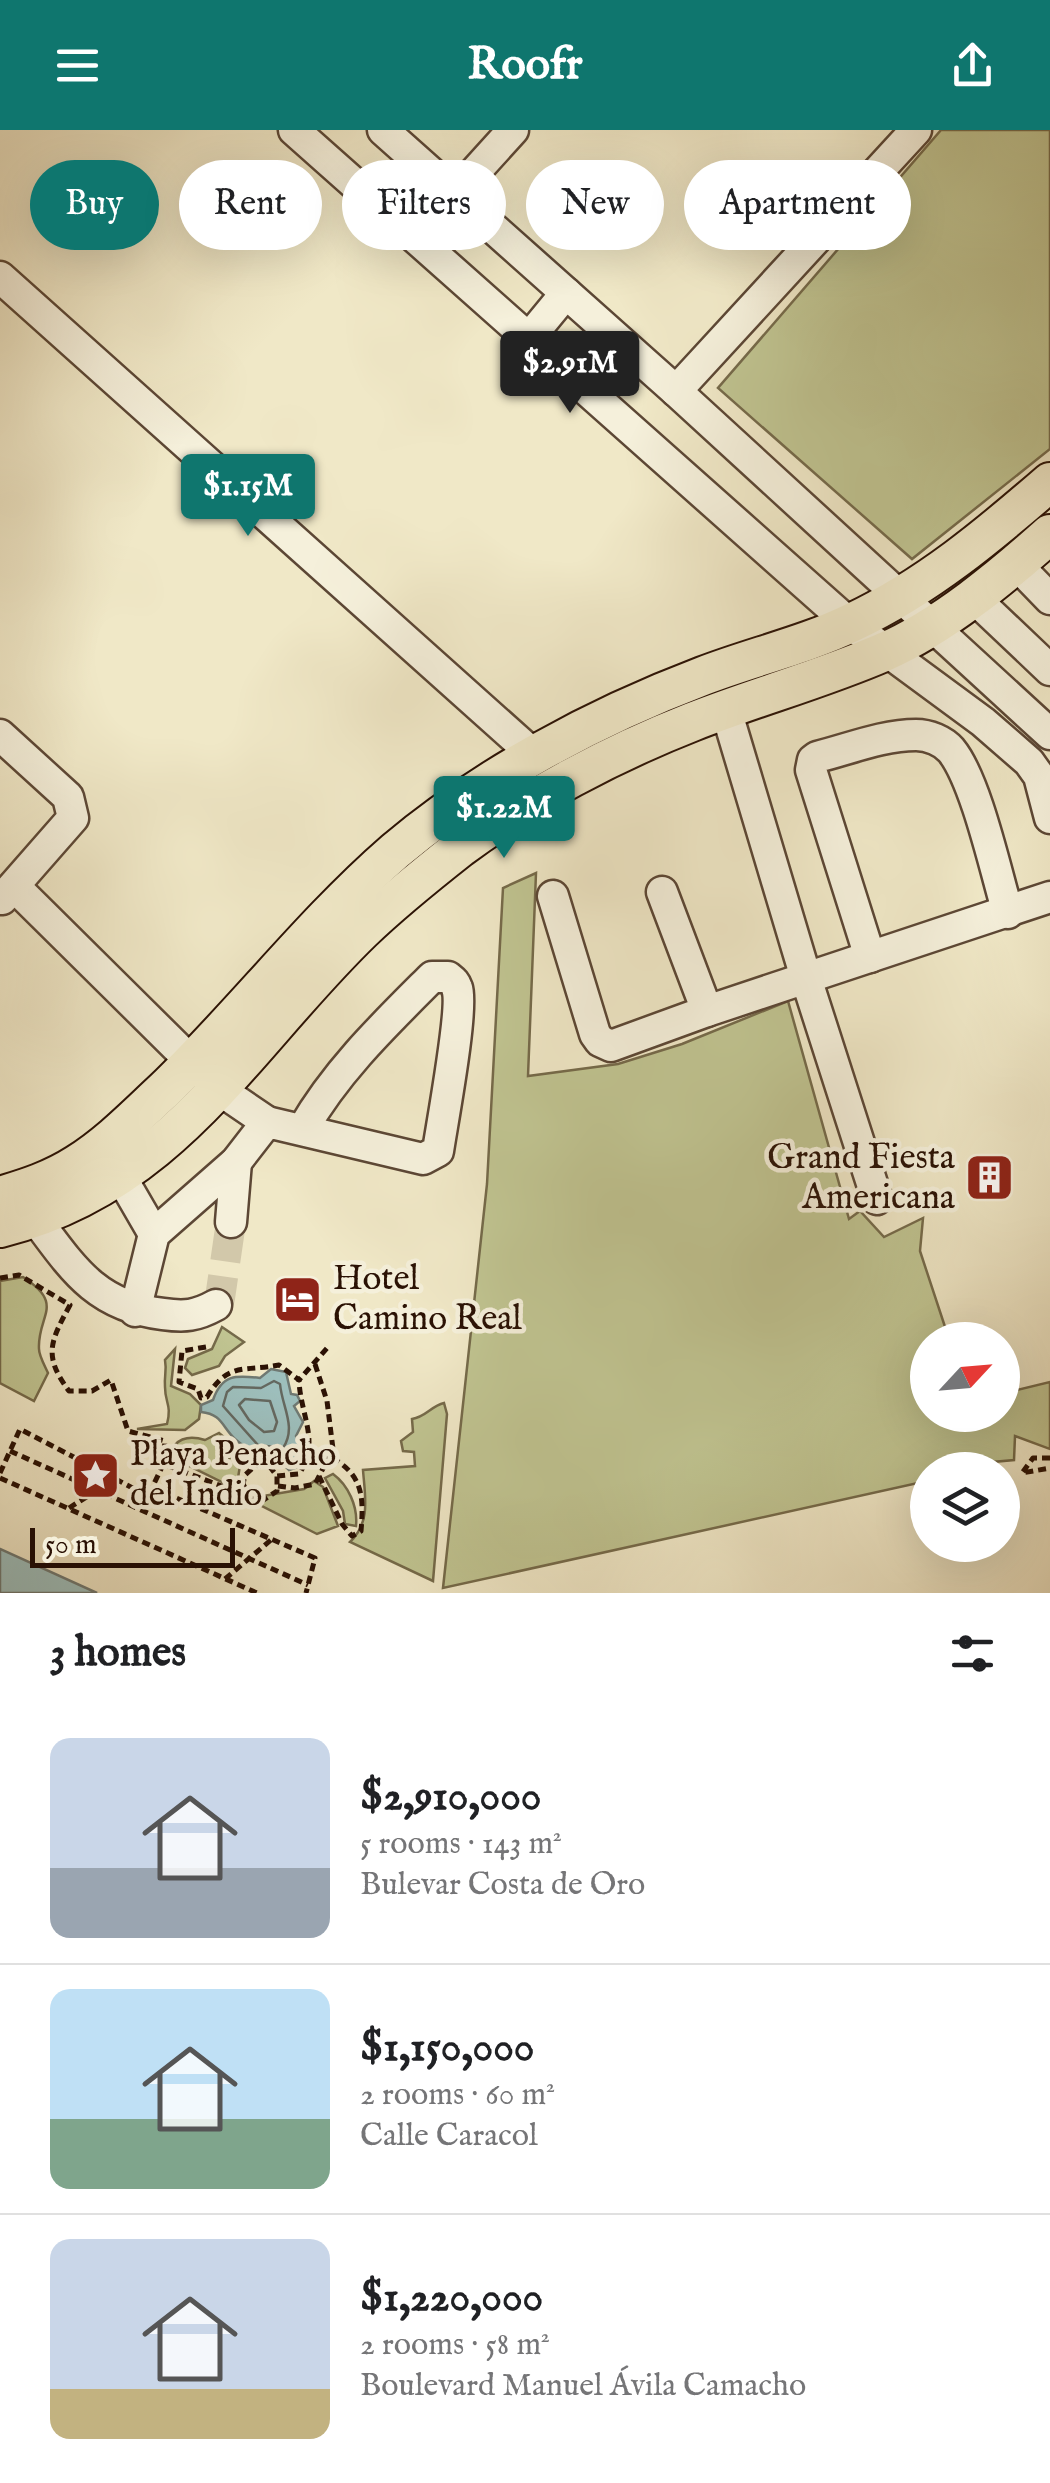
<!DOCTYPE html>
<html lang="en">
<head>
<meta charset="utf-8">
<style>
  body { margin:0; font-family:"IM FELL English",serif; background:#f2f2f2; color:#202124; height:100vh; display:flex; flex-direction:column; font-size:38px; white-space:nowrap }
  * { box-sizing:border-box; margin:0 }
  p { font-size:32px; color:#757577 }
  .icon { flex:none; width:55px; height:55px; fill:none; stroke:currentColor; stroke-width:2; stroke-linecap:round; stroke-linejoin:round }
  .map { position:relative; height:1463px; overflow:hidden }
  .sheet { display:flex; flex-direction:column; background:#fff; flex:1 }
  .sheet>* { flex:none }
  .hud { position:absolute; left:30px; top:30px; width:990px; height:90px; display:flex; gap:20px }
  .needle { width:65px; rotate:64deg }
  .fabs { position:absolute; left:910px; top:1192px; display:grid; gap:20px }
  .fabs a { display:grid; place-items:center; width:110px; height:110px; border-radius:50%; background:#fff; box-shadow:0 10px 40px #0002; font-size:50px }
  .scale { position:absolute; left:30px; bottom:25px; width:205px; box-sizing:border-box; padding-left:10px; border:5px solid #2a1104; border-top:0; font-size:28px; line-height:35px; white-space:nowrap; color:#2a1104; -webkit-text-stroke:8px #f5f0db; paint-order:stroke }
  .price { position:absolute; translate:-50% -85px; padding:0 22px; border-radius:10px; background:#0f766e; color:#fff; font-size:32px; line-height:65px; filter:drop-shadow(0 2px 5px #0008) }
  .price::after { content:''; position:absolute; left:50%; top:60px; width:30px; height:22px; margin-left:-15px; background:inherit; clip-path:polygon(0 0,100% 0,50% 100%) }
  .price.active { background:#222; color:#fff }
  ul { padding:0; list-style:none }
  li { display:flex; align-items:center; gap:30px; height:250px; padding:0 50px }
  li+li { border-top:2px solid #e0e0e0 }
  li span { display:grid; place-items:center; flex:none; width:280px; height:200px; border-radius:20px; color:#555 }
  li>.icon { margin-inline-start:auto }
  span .icon { width:120px; height:120px; fill:#fffc; stroke-width:1 }
  li b { font-size:42px }
  h2 { display:flex; justify-content:space-between; align-items:center; height:120px; padding:0 50px; font-size:42px }
  .tag { padding:0 35px; border-radius:45px; background:#fff; box-shadow:0 10px 40px #0002; font-size:35px; line-height:90px }
  .tag.active { background:#0f766e; color:#fff }
  header { display:flex; justify-content:space-between; align-items:center; height:130px; padding:0 50px; background:#0f766e; color:#fff; font-size:45px; font-weight:800 }
  .map>svg:first-child { display:block }
  .green { fill:#c0c491; stroke:#756a4a; stroke-width:2.5 }
  .water { fill:#9dbfbd; stroke:#6f7973; stroke-width:2.5 }
  .lines { fill:none; stroke-linecap:round; stroke-linejoin:round }
  .shore { stroke:#646860; stroke-width:2.5 }
  .minor-tunnel { stroke:#d2c8aa; stroke-width:30; stroke-dasharray:30 15; stroke-linecap:butt }
  .minor-casing { stroke:#5c4735; stroke-width:35 }
  .major-casing { stroke:#2a1104; stroke-width:42 }
  .path { stroke:#2a1104; stroke-width:5; stroke-dasharray:8 5; stroke-linecap:butt }
  .minor { stroke:#f5f0db; stroke-width:30 }
  .major { stroke:#f0e8c7; stroke-width:38 }
  .labels { text-anchor:middle; dominant-baseline:central; stroke-width:9; stroke-linejoin:round; paint-order:stroke }
  .poi-label { font-size:35px; fill:#2a1104; stroke:#f5f0db; text-anchor:start }
</style>
</head>
<body>
<header><svg class="icon" aria-label="menu" viewBox="0 0 24 24"><path d="M4 6h16M4 12h16M4 18h16"/></svg>Roofr<svg class="icon" aria-label="share" viewBox="0 0 24 24"><path d="M12 15V3M7 8l5-5 5 5M5 13v7h14v-7"/></svg></header>
<div class="map">
<svg width="1050" height="1463" viewBox="0 0 1050 1463">
  <rect width="100%" height="100%" fill="#f0e8c7"/>
  <filter id="stains"><feTurbulence type="fractalNoise" baseFrequency=".002" numOctaves="4"/><feColorMatrix values="0 0 0 0 .2 0 0 0 0 .09 0 0 0 0 .02 0 0 0 .5 -.17"/></filter>
  <radialGradient id="worn" r=".72"><stop offset=".6" stop-color="#630" stop-opacity="0"/><stop offset="1" stop-color="#630" stop-opacity=".3"/></radialGradient>
  <g class="green">
    <polygon points="941,0 1050,0 1050,319 912,429 718,258"/>
    <polygon points="536,743 528,946 618,934 682,914 788,871 849,1089 860,1081 884,1107 923,1088 920,1121 949,1209 960,1210 928,1210 928,1285 1002,1285 1003,1233 1013,1261 1050,1252 1050,1319 1015,1306 1014,1330 993,1332 993,1337 928,1340 927,1351 443,1458 487,1054 503,758"/>
    <path d="M23,1147C66,1175 37,1185 39,1219C39,1226 45,1236 48,1243L34,1271L0,1253V1151Z"/>
    <polygon points="222,1197 244,1212 225,1226 219,1236 192,1245 185,1238 188,1229 212,1219"/>
    <path d="M175,1219L171,1256L190,1264L201,1275L199,1289L185,1300L137,1299L167,1294C172,1275 165,1273 165,1257C164,1246 167,1241 165,1230Z"/>
    <path d="M444,1273L447,1284L433,1451L350,1412C371,1392 365,1367 363,1340L415,1336L414,1322L403,1321L401,1311L413,1302L412,1289C426,1287 431,1276 444,1273Z"/>
    <path d="M219,1303L225,1308L223,1316L227,1329L242,1323L238,1348L226,1354L171,1327C172,1308 189,1305 205,1310Z"/>
    <path d="M333,1344C348,1355 358,1376 356,1396L345,1394L343,1381L325,1348Z"/>
    <polygon points="314,1351 323,1357 338,1396 317,1404 256,1373 257,1367 304,1359"/>
  </g>
  <g class="water">
    <path d="M271,1239L286,1242L291,1264L297,1265L300,1271L294,1276L303,1292L296,1306L306,1327L298,1337L289,1340L274,1325L255,1327C248,1319 242,1315 235,1309C222,1297 222,1284 201,1282V1275L213,1270C222,1244 236,1245 260,1248Z"/>
    <polygon points="0,1419 97,1463 0,1463"/>
  </g>
  <g class="lines">
    <g class="shore">
      <path d="M274,1251L280,1254C282,1277 297,1297 283,1318L258,1315L223,1276L227,1262L233,1257L261,1258Z"/>
      <polygon points="245,1269 270,1271 277,1292 274,1301 264,1302 249,1290 239,1275"/>
    </g>
    <polyline class="minor-tunnel" points="216,1175 220,1168 231,1092"/>
    <defs>
      <g id="minor">
        <polyline points="294,0 850,494 983,592 1029,632 1039,646 1050,688"/>
        <polyline points="383,0 676,261 1050,604"/>
        <polyline points="455,64 513,0"/>
        <polyline points="0,147 535,626"/>
        <polyline points="529,208 566,163"/>
        <polyline points="676,261 916,0"/>
        <polyline points="1016,434 1050,469"/>
        <polyline points="972,466 1050,540"/>
        <polyline points="726,580 806,848 1050,767"/>
        <polyline points="0,605 68,667 73,688 2,769"/>
        <polyline points="14,756 220,960 267,992"/>
        <polyline points="553,766 595,904 600,911 611,916 707,881 662,762"/>
        <path d="M870,827L811,640L813,630L817,627C849,619 883,605 916,605C929,605 943,611 951,620C976,650 996,743 1008,783"/>
        <polyline points="707,881 806,848 877,1069"/>
        <polyline points="121,1047 154,1104"/>
        <path d="M35,1088C73,1139 96,1176 163,1184C185,1187 196,1186 216,1175"/>
        <polyline points="231,1092 236,1032"/>
        <path d="M135,1181L154,1104L236,1032L267,992L423,1029L438,1021C442,994 464,877 457,858C455,852 453,851 448,847H432C385,894 336,941 303,999"/>
      </g>
      <g id="major">
        <path d="M0,1066C27,1058 52,1050 77,1034C109,1014 135,987 163,961C243,884 311,794 395,721C484,646 595,587 703,546C752,527 806,515 853,492C927,457 989,405 1050,352"/>
        <path d="M0,1098C173,1055 243,916 362,801C392,772 427,744 460,718C529,667 613,623 692,592C755,567 822,549 884,522C942,497 1003,446 1050,404"/>
      </g>
    </defs>
    <use href="#minor" class="minor-casing"/>
    <use href="#major" class="major-casing"/>
    <g class="path">
      <path d="M0,1148L19,1145L70,1175C50,1212 43,1226 69,1261H92L111,1250L128,1301L165,1311L163,1334L232,1360L243,1354L245,1345L255,1336L270,1337L277,1346L299,1344C321,1313 300,1284 299,1250"/>
      <path d="M206,1217L182,1221L179,1252L198,1259L201,1268L207,1267C228,1231 245,1242 279,1235L299,1250L328,1217"/>
      <polyline points="10,1321 308,1455"/>
      <polyline points="1050,1328 1033,1328 1022,1343 1050,1338"/>
      <polyline points="0,1343 20,1299 148,1366 163,1335"/>
      <path d="M319,1346L342,1394L352,1406L361,1401C364,1366 363,1344 329,1326"/>
      <polyline points="0,1348 257,1463"/>
      <polyline points="243,1354 251,1368 262,1371 277,1361 277,1346"/>
      <polyline points="278,1356 295,1358 315,1354 333,1319 327,1271 314,1231"/>
      <polyline points="153,1358 315,1428 306,1463"/>
      <polyline points="69,1378 115,1349"/>
      <polyline points="225,1449 272,1409"/>
    </g>
    <use href="#minor" class="minor"/>
    <use href="#major" class="major"/>
  </g>
  <defs>
    <symbol id="building-square" viewBox="-11 -11 22 22"><rect x="-9" y="-9" width="18" height="18" rx="4" fill="#8f2418" stroke="#f5f0db"/><path d="M-4-6H4V6H1V3H-1V6H-4ZM-2.5-4.3h1.7v1.8h-1.7ZM.8-4.3h1.7v1.8H.8ZM-2.5-1h1.7V.8h-1.7ZM.8-1h1.7V.8H.8Z" fill="#fff"/></symbol>
    <symbol id="hotel-square" viewBox="-11 -11 22 22"><rect x="-9" y="-9" width="18" height="18" rx="4" fill="#8f2418" stroke="#f5f0db"/><path d="M-6-4.5h1.5V1H6V5H4.5V3h-9V5H-6ZM-4 0a1.8 1.8 0 1 1 3.6 0ZM.5 0V-2.5h3Q6-2.5 6 0Z" fill="#fff"/></symbol>
    <symbol id="sight-square" viewBox="-11 -11 22 22"><rect x="-9" y="-9" width="18" height="18" rx="4" fill="#8f2418" stroke="#f5f0db"/><path d="M0-6L1.8-2.2L6-1.7L2.9 1.2L3.7 5.4L0 3.3L-3.7 5.4L-2.9 1.2L-6-1.7L-1.8-2.2Z" fill="#fff"/></symbol>
  </defs>
  <g fill-rule="evenodd">
    <use href="#building-square" x="962" y="1020" width="55" height="55"/>
    <use href="#hotel-square" x="270" y="1142" width="55" height="55"/>
    <use href="#sight-square" x="68" y="1318" width="55" height="55"/>
  </g>
  <g class="labels">
    <g class="poi-label">
      <text x="955" y="1028" text-anchor="end">Grand Fiesta<tspan x="955" dy="40">Americana</tspan></text>
      <text x="333" y="1149">Hotel<tspan x="333" dy="40">Camino Real</tspan></text>
      <text x="130" y="1325">Playa Penacho<tspan x="130" dy="40">del Indio</tspan></text>
    </g>
  </g>
  <rect width="100%" height="100%" filter="url(#stains)"/>
  <rect width="100%" height="100%" fill="url(#worn)"/>
</svg>
<div class="fabs">
<a><svg class="needle" viewBox="-14 -14 28 28"><path d="M0-13l5 13h-10z" fill="#e53935"/><path d="M0 13l5-13h-10z" fill="#757577"/></svg></a>
<a><svg class="icon" aria-label="layers" viewBox="0 0 24 24"><path d="M12 4l9 5-9 5-9-5zM3 14l9 5 9-5"/></svg></a>
</div>
<div class="scale">50 m</div>
<b class="price active" style="left:570px;top:286px">$2.91M</b>
<b class="price" style="left:248px;top:409px">$1.15M</b>
<b class="price" style="left:504px;top:731px">$1.22M</b>
<div class="hud">
<a class="tag active">Buy</a>
<a class="tag">Rent</a>
<a class="tag">Filters</a>
<a class="tag">New</a>
<a class="tag">Apartment</a>
</div>
</div>
<section class="sheet">
<h2>3 homes<svg class="icon" aria-label="filters" viewBox="0 0 24 24"><path d="M4 7h16M4 17h16"/><circle cx="9" cy="7" r="2"/><circle cx="15" cy="17" r="2"/></svg></h2>
<ul>
<li><span style="background:linear-gradient(#c9d6e8 65%,#9aa5b1 0)"><svg class="icon" aria-label="home" viewBox="0 0 24 24"><path d="M3 11l9-7 9 7M6 9v11h12V9"/></svg></span><div><b>$2,910,000</b><p>5 rooms · 143 m²</p><p>Bulevar Costa de Oro</p></div></li>
<li><span style="background:linear-gradient(#bfe0f5 65%,#7fa58c 0)"><svg class="icon" aria-label="home" viewBox="0 0 24 24"><path d="M3 11l9-7 9 7M6 9v11h12V9"/></svg></span><div><b>$1,150,000</b><p>2 rooms · 60 m²</p><p>Calle Caracol</p></div></li>
<li><span style="background:linear-gradient(#c9d6e8 75%,#c2b280 0)"><svg class="icon" aria-label="home" viewBox="0 0 24 24"><path d="M3 11l9-7 9 7M6 9v11h12V9"/></svg></span><div><b>$1,220,000</b><p>2 rooms · 58 m²</p><p>Boulevard Manuel Ávila Camacho</p></div></li>
</ul>
</section>
</body>
</html>
